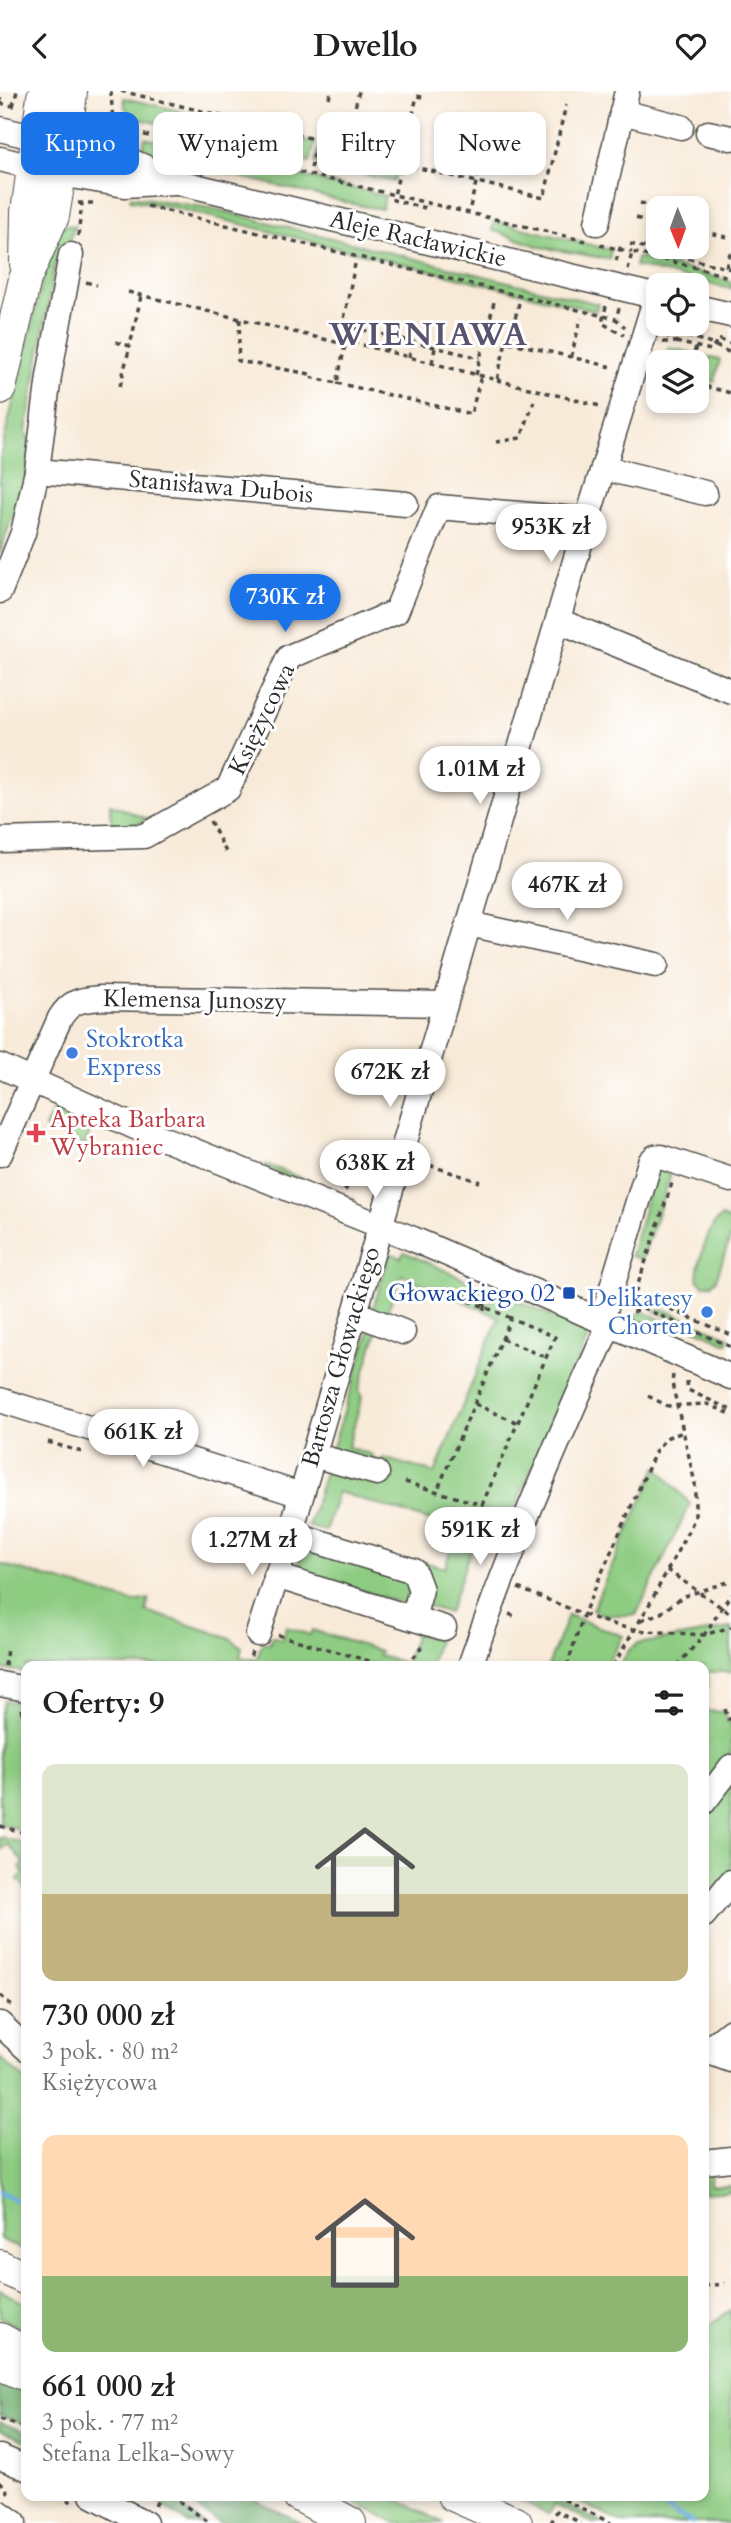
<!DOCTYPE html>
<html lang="pl">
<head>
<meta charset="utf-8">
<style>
  body { margin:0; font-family:Cardo,serif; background:#f2f2f2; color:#202124; height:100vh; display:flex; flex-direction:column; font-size:26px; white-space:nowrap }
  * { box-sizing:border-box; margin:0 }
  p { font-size:23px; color:#757577 }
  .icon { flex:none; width:38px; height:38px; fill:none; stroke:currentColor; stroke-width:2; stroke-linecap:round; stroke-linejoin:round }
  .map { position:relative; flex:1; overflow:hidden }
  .panel { position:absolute; left:21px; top:1570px; width:688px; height:840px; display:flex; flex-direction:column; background:#fff; border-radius:14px; box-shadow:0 4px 10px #0003 }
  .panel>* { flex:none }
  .guide { position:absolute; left:21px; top:21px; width:690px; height:63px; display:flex; gap:14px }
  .needle { width:46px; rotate:179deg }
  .tools { position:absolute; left:646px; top:105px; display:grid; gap:14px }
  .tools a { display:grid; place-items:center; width:63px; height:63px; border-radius:14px; background:#fff; box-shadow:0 4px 10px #0003; font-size:35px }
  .price { position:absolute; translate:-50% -60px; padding:0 16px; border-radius:24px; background:#fff; color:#222; font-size:23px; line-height:46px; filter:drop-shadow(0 2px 4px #0008) }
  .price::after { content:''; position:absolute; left:50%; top:42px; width:21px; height:16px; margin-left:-10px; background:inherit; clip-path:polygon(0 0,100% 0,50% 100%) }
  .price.selected { background:#1a73e8; color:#fff }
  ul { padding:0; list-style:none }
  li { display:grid; align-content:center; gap:14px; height:371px; padding:0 21px }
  li span { display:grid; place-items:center; height:217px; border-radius:14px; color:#555 }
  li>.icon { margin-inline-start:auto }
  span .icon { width:126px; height:126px; fill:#fffc; stroke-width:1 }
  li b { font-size:30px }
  h2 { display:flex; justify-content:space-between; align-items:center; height:84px; padding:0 21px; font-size:30px }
  .chip { padding:0 24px; border-radius:14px; background:#fff; box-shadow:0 4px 10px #0003; font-size:24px; line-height:63px }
  .chip.selected { background:#1a73e8; color:#fff }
  header { display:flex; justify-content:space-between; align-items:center; height:91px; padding:0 21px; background:#fff; font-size:32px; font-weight:600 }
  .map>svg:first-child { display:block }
  .green { fill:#8ecc82; stroke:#5c7c56; stroke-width:2 }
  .forest { fill:#72b070; stroke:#4e6e4e; stroke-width:2 }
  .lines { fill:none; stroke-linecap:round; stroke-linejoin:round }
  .stream { stroke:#6fb0e3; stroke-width:5 }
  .minor-casing { stroke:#4a4845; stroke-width:27 }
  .major-casing { stroke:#4a4845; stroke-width:34 }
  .path { stroke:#4a4845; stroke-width:3.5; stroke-dasharray:5 5; stroke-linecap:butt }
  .minor { stroke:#fff; stroke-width:24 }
  .major { stroke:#fff; stroke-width:32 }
  .shop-dot { fill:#3f7fe0; stroke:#fff; stroke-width:2.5 }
  .health-dot { fill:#e0444e; stroke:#fff; stroke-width:2.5 }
  .transit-dot { fill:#1a4fb4; stroke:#fff; stroke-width:2.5 }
  .labels { text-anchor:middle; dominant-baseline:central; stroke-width:6; stroke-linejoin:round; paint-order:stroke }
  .street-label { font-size:24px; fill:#2b2b2b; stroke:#fff }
  .shop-label { font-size:24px; fill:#366cbe; stroke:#fff; text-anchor:start }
  .health-label { font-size:24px; fill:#be3a42; stroke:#fff; text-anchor:start }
  .transit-label { font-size:24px; fill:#164399; stroke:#fff; text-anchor:end }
  .district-label { font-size:32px; font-weight:bold; letter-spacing:2px; fill:#58546e; stroke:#fff }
</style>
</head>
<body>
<header><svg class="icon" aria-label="back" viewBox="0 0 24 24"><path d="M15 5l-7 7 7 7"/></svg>Dwello<svg class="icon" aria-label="heart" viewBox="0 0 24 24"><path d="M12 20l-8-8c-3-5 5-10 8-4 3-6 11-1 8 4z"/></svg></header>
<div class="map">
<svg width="731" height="2432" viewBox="0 0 731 2432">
  <rect width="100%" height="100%" fill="#fff"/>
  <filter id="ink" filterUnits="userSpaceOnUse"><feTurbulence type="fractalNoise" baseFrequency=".0143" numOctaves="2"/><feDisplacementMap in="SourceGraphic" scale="14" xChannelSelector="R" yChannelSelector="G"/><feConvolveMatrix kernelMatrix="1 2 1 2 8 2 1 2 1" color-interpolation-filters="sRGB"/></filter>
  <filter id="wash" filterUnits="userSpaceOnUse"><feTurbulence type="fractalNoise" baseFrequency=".00686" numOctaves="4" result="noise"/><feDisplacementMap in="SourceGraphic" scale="28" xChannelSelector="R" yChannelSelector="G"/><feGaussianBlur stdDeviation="1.57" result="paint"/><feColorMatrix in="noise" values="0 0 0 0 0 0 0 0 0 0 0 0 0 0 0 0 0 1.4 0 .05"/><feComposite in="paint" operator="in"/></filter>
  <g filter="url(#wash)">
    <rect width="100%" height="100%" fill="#f8ead8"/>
    <g class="green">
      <polygon points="124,7 185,21 182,38 136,27 125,17"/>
      <polygon points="192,22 232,32 228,50 188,40"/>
      <polygon points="83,30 116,39 115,56 93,48"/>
      <polygon points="238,33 273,42 269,60 234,52"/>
      <polygon points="278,43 315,52 310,71 274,62"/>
      <polygon points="145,47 385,105 382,118 357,114 142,62"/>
      <polygon points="131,105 210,117 598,213 596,220 171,116 130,109"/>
      <polygon points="494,130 611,159 609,168 540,156 492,139"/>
      <polygon points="60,134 75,135 64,162 55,173 26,341 31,356 21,413 11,428 0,463 0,366 41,195"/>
      <polygon points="641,166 726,189 731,191 731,198 635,175 637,168"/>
      <polygon points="668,256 692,262 689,271 664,271"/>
      <polygon points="696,263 720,269 714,291 697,287 696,271 694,271"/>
      <path d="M110,713L148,728L121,739C109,735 110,724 110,713Z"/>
      <polygon points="53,1020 92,1037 85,1054 45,1037"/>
      <polygon points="265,1073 354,1108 355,1110 354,1113 266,1078"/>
      <polygon points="655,1078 671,1083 642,1169 631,1165"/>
      <path d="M722,1126L731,1131V1144L716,1189L712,1193L704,1194L698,1190C694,1179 710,1130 722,1126Z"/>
      <polygon points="404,1161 487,1198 485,1209 491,1211 498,1201 583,1239 587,1249 512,1424 503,1425 478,1420 479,1435 449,1522 421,1513 418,1469 445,1477 457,1438 338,1401 325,1440 308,1435 371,1235 378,1237 359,1299 362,1306 348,1356 372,1364 371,1367 382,1370 383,1367 435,1382 499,1226 402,1184 385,1225 372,1220 390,1164 394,1163 401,1167"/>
      <polygon points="663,1218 729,1246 727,1252 655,1220"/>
      <polygon points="644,1221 673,1234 673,1250 623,1228"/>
      <polygon points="657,1376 690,1413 636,1524 605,1524 592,1519"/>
      <polygon points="310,1453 412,1486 405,1513 299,1480 300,1463"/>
      <polygon points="0,1473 133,1511 149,1508 146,1520 228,1546 242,1556 240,1566 256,1569 263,1551 270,1553 272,1545 283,1548 286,1536 310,1544 312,1539 380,1560 379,1565 406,1572 416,1542 438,1549 430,1575 26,1575 26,1581 0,1578"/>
      <polygon points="568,1524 623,1545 606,1575 548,1575"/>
      <polygon points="731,1537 731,1581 708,1581 708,1597 704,1598 704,1620 724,1621 728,1631 731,1631 731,1661 704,1698 704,1575 620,1575 629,1559 638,1553"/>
      <polygon points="5,1609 26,1613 26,1740 0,1733 0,1624"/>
      <polygon points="731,1686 731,1783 704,1817 704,1720"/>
      <polygon points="0,1746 26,1753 26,1798 18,1788 24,1782 20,1777 24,1772 8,1753 0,1760"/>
      <polygon points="0,1966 26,1990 26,2161 0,2148"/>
      <polygon points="704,2081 711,2081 710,2094 731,2095 731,2100 704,2102"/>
      <polygon points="0,2199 26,2213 26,2240 0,2226"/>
      <polygon points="731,2219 731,2432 623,2432 566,2405 704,2404 704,2238"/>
      <polygon points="342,2405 391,2405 444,2432 395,2432"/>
      <polygon points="511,2405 545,2405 603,2432 593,2432 554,2414 549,2423"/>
    </g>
    <g class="forest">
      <polygon points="359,42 403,52 394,91 349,80"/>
      <polygon points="320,53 343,59 338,78 315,72"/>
      <polygon points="0,2284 26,2295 26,2333 0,2324"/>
      <polygon points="0,2331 26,2341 26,2350 0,2340"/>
      <polygon points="181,2405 248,2405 301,2432 219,2432"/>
      <polygon points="166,2407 203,2432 188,2432 161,2414"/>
    </g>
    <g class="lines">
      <g class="stream">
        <polyline points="0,2101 26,2114"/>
        <polyline points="642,2404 692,2432"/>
      </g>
    </g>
  </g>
  <g filter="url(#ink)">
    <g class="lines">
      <defs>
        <g id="minor">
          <polyline points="622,21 681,36"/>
          <polyline points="0,38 131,70 178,91 658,206"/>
          <polyline points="708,42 731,47"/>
          <polyline points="0,68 60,83 125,94 173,91"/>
          <polyline points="597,132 627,0"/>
          <polyline points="696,216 731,224"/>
          <polyline points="603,377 705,402"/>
          <polyline points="37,380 406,413"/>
          <polyline points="0,500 23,442 37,380 49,285 71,164"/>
          <polyline points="559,530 731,600"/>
          <polyline points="0,749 144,745 228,698 289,566 396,521 439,416 587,429"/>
          <polyline points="469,833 656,874"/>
          <polyline points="0,975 135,1036 413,1148 731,1286"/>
          <path d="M0,1063L60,927C71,909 81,909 101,907L445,913"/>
          <polyline points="355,1222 403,1241"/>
          <polyline points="602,1229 650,1071 655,1066 661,1066 731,1089"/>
          <polyline points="0,1309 301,1404"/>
          <polyline points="313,1364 377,1382"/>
          <polyline points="290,1442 414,1480 421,1499 413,1527"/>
          <polyline points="276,1485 444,1537"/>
          <polyline points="258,1543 289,1447 587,429 656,206"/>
          <path d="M470,1575C511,1456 559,1347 610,1232"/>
          <polyline points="0,1593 26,1598"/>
          <polyline points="704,1711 731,1676"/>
          <polyline points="704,1824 731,1791"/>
          <polyline points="0,1933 26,1957"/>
          <polyline points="731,1940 706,1960 731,1969"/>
          <polyline points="704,2071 731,2068"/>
          <polyline points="0,2366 26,2377"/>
          <polyline points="92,2404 145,2432"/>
          <polyline points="0,2422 14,2432"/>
        </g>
        <g id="major">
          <polyline points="26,173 27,121 43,6 46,0"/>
          <polyline points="0,297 25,188 53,125 66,47 71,0"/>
          <polyline points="0,2175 26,2188"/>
          <polyline points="0,2248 26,2262"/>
          <polyline points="0,2273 26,2284"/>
          <polyline points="298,2404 350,2432"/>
          <polyline points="453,2404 516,2432"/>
        </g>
      </defs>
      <use href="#minor" class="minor-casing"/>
      <use href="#major" class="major-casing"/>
      <g class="path">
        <polyline points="111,0 113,33"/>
        <polyline points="121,0 346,56"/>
        <polyline points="329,7 331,0"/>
        <polyline points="0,12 18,16"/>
        <polyline points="0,12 1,3"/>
        <polyline points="13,15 17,0"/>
        <polyline points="91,29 113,33 124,39"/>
        <polyline points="183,45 190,17"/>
        <polyline points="121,48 124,39 586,150"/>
        <polyline points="486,51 520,60 520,62"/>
        <polyline points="230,57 236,29"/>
        <polyline points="270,67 277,39"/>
        <polyline points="402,73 544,107 566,14"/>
        <polyline points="311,77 318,49"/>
        <polyline points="339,83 359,0"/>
        <polyline points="78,112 94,112"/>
        <polyline points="640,112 663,117"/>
        <polyline points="147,115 616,228"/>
        <polyline points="470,116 487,48"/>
        <polyline points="425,117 393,109 417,5 426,7"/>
        <polyline points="636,127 658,133"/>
        <polyline points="696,143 700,144 701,140 731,147"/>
        <polyline points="78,145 82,112"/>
        <polyline points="630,153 731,178"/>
        <polyline points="600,154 632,161"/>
        <polyline points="616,170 622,151"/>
        <polyline points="355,173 340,248 497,289 506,250 509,251"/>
        <polyline points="726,176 731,159"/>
        <polyline points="628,179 632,161 702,178 731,187"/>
        <polyline points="86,191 97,194"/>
        <polyline points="128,201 340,252 340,248"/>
        <polyline points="519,212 509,251 612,276"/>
        <polyline points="606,215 602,232 624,244"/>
        <polyline points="619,217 616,228 625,236"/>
        <polyline points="240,228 238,270 310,283 309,286 337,292 346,250"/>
        <polyline points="343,234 480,267"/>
        <polyline points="485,246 506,250"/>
        <path d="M667,246C689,241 711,253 731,262"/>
        <polyline points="116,251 130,255 141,205"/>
        <polyline points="663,251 676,251 678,243"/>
        <polyline points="676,251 711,259 718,248 731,253"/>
        <polyline points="386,260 390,246"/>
        <polyline points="409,266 413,251"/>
        <polyline points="571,266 581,227"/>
        <polyline points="692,271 696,255"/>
        <polyline points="432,272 435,257"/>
        <polyline points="476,284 495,207"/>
        <polyline points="497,289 600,315"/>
        <polyline points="337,292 471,323 481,285"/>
        <polyline points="696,293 731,302"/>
        <polyline points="120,295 130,255"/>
        <polyline points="496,351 521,347 534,310"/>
        <polyline points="210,730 226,761"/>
        <polyline points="420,1071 480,1091"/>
        <polyline points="345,1100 349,1090"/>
        <polyline points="632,1211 672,1092"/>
        <polyline points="486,1214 461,1203 460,1206 511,1227"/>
        <polyline points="643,1217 731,1256"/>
        <polyline points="484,1219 491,1202"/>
        <polyline points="633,1221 656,1212 731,1244"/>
        <polyline points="502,1248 545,1266"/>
        <polyline points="687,1290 688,1299 731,1319"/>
        <polyline points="648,1305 668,1315 707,1313 731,1323"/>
        <polyline points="475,1313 518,1332"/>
        <polyline points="48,1351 82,1361"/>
        <polyline points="405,1391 482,1414 555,1246 511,1227 437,1400"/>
        <polyline points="667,1479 731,1523"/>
        <polyline points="518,1497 598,1529 634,1539 704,1544 731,1536"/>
        <polyline points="509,1523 517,1526"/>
        <polyline points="641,1529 661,1522 682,1506 731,1490"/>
        <polyline points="278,1544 387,1575"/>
        <polyline points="5,1575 7,1556"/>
        <polyline points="248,1575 252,1560"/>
        <polyline points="407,1575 424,1553"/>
        <polyline points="567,1575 584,1522 657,1357 668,1346 684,1341"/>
        <polyline points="613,1575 648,1516 695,1427 695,1392 672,1292 673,1284"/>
        <polyline points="677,1575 704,1544 731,1503"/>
        <polyline points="21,1618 26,1635"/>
        <polyline points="725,1618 728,1628 731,1628"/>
        <polyline points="0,1735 26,1742"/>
        <polyline points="704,1853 705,1854"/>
        <polyline points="0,1904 11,1915"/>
        <polyline points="704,1992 706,2008"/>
        <polyline points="704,2195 725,2193"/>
        <polyline points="0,2328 26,2337"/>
        <polyline points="0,2390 9,2402"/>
        <polyline points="58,2404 74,2412"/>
        <polyline points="170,2404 210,2432"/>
        <polyline points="555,2404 611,2432"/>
        <polyline points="155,2415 161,2404"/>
        <polyline points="551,2432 557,2420 581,2432"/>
      </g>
      <use href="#minor" class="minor"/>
      <use href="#major" class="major"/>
    </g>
  </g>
  <g class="shop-dot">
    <circle cx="72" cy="962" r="7"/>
    <circle cx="707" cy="1221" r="7"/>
  </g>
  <path class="health-dot" d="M32.5 1031.5h7v7h7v7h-7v7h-7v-7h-7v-7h7z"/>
  <rect class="transit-dot" x="562" y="1195" width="14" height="14" rx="3.5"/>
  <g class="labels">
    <g class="street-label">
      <text transform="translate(418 148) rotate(13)">Aleje Racławickie</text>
      <text transform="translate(221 396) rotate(5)">Stanisława Dubois</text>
      <text transform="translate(262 628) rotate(-64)">Księżycowa</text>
      <text transform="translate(195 909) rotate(1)">Klemensa Junoszy</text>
      <text transform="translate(341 1266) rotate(-74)">Bartosza Głowackiego</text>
    </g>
    <g class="shop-label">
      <text x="86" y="948">Stokrotka<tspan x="86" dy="28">Express</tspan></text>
      <text x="693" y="1207" text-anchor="end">Delikatesy<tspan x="693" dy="28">Chorten</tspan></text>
    </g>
    <g class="health-label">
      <text x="50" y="1028">Apteka Barbara<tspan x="50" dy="28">Wybraniec</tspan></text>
    </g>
    <g class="transit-label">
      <text x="555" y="1202">Głowackiego 02</text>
    </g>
    <g class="district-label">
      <text x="429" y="244">WIENIAWA</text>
    </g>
  </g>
</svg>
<div class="tools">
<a><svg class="needle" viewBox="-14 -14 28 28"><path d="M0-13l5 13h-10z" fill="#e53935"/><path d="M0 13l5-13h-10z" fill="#757577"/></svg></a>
<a><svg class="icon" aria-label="locate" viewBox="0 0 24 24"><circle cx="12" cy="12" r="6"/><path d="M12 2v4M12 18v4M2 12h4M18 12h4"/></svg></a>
<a><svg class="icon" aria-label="layers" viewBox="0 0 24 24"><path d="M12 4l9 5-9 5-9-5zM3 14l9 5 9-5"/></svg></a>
</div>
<b class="price" style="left:551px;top:473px">953K zł</b>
<b class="price selected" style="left:285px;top:543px">730K zł</b>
<b class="price" style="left:480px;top:715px">1.01M zł</b>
<b class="price" style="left:567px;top:831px">467K zł</b>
<b class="price" style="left:390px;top:1018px">672K zł</b>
<b class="price" style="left:375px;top:1109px">638K zł</b>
<b class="price" style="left:143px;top:1378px">661K zł</b>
<b class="price" style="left:480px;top:1476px">591K zł</b>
<b class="price" style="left:252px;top:1486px">1.27M zł</b>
<div class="guide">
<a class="chip selected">Kupno</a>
<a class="chip">Wynajem</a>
<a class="chip">Filtry</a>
<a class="chip">Nowe</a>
</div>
<section class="panel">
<h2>Oferty: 9<svg class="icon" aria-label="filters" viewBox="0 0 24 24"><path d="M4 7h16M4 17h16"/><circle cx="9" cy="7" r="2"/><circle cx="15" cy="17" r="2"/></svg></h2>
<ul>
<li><span style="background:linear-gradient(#dfe7d0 60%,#c2b280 0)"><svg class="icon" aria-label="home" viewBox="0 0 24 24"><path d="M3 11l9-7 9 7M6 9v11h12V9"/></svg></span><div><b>730 000 zł</b><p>3 pok. · 80 m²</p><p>Księżycowa</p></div></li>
<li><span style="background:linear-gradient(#ffd9b3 65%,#8fb573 0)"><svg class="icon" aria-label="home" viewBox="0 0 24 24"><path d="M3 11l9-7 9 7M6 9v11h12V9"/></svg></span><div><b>661 000 zł</b><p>3 pok. · 77 m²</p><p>Stefana Lelka-Sowy</p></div></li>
</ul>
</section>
</div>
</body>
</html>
